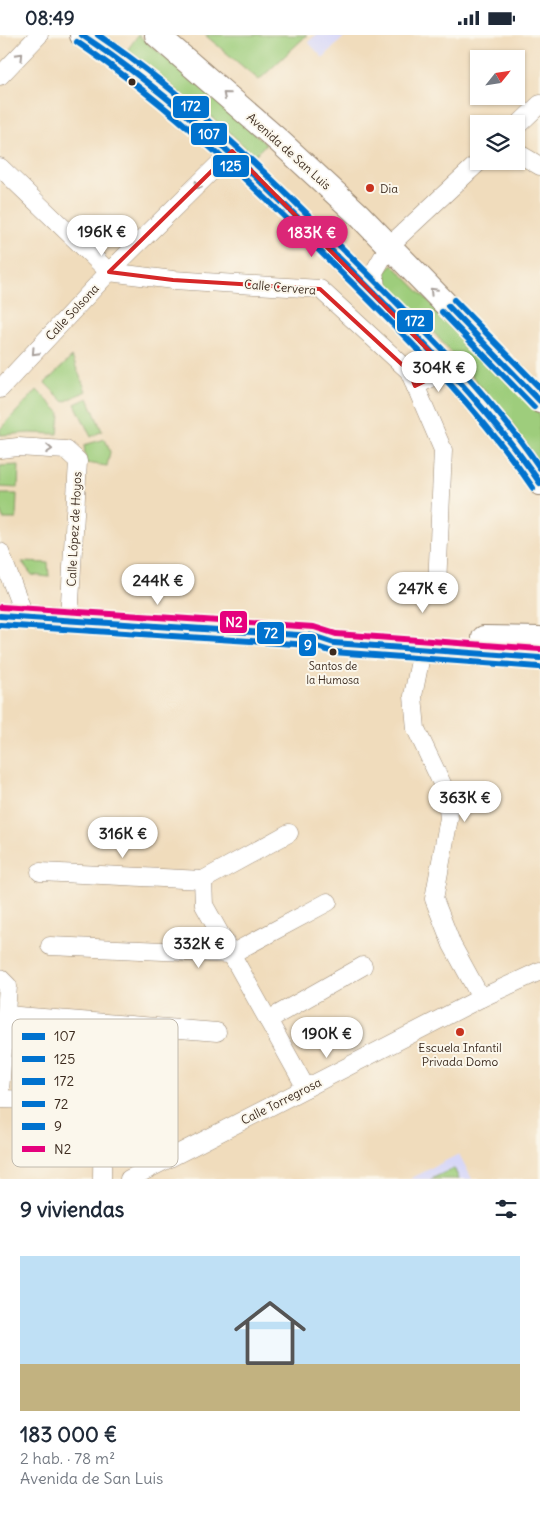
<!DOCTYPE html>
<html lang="es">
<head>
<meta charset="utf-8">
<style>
  body { margin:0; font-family:Delius,sans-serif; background:#f2f2f3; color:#1f2937; height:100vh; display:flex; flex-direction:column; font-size:19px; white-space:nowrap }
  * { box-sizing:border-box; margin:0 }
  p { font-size:16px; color:#747a83 }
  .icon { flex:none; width:28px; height:28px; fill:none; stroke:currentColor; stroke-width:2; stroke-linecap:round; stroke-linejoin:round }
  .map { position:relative; height:1144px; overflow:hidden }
  .sheet { display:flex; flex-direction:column; background:#fff; flex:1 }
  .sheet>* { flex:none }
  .needle { width:32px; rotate:60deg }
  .tools { position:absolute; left:470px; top:15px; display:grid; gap:10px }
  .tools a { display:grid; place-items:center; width:55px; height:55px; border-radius:0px; background:#fff; box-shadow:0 1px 4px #0004; font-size:25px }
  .price { position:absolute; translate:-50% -42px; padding:0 11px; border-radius:18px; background:#fff; color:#222; font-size:16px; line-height:32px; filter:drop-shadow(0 1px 2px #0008) }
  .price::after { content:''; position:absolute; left:50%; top:30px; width:15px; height:11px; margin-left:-8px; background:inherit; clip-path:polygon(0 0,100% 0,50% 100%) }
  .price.current { background:#db2777; color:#fff }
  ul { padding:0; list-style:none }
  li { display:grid; align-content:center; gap:10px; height:265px; padding:0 20px }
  li span { display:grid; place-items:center; height:155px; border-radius:0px; color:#555 }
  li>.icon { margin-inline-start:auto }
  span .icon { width:90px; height:90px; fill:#fffc; stroke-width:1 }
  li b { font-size:21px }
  h2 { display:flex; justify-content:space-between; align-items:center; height:60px; padding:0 20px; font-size:21px }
  .status { display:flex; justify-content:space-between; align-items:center; height:35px; padding:0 25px; background:#fff; direction:ltr }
  .status svg { height:14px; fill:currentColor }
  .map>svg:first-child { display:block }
  .built { fill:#d7d7f8 }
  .green { fill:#9ecd7b; stroke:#6c7c4c }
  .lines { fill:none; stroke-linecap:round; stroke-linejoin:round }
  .street-casing { stroke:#96836d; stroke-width:19 }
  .secondary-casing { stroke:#96836d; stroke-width:26 }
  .street { stroke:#fff; stroke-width:18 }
  .secondary { stroke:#fff; stroke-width:24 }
  .bus-1-casing { stroke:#fbf7ec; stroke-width:10 }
  .bus-2-casing { stroke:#fbf7ec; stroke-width:10 }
  .bus-3-casing { stroke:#fbf7ec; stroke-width:10 }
  .bus-4-casing { stroke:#fbf7ec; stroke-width:10 }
  .bus-5-casing { stroke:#fbf7ec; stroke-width:10 }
  .bus-6-casing { stroke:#fbf7ec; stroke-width:10 }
  .bus-1 { stroke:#0072ce; stroke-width:6 }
  .bus-2 { stroke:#0072ce; stroke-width:6 }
  .bus-3 { stroke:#0072ce; stroke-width:6 }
  .bus-4 { stroke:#0072ce; stroke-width:6 }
  .bus-5 { stroke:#0072ce; stroke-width:6 }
  .bus-6 { stroke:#e5007d; stroke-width:6 }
  .oneway { stroke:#a79f9a }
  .marked { fill:none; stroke:#d62828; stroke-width:4; stroke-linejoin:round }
  .bus-dot { fill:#3b2a1e; stroke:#fbf7ec; stroke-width:2 }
  .poi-dot { fill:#c8321e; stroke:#fbf7ec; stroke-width:2 }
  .labels { text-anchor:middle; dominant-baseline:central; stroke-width:4; stroke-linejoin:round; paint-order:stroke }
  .bus-label { font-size:11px; fill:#3b2a1e; stroke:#fbf7ec }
  .street-label { font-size:12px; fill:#3b2a1e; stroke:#fbf7ec }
  .poi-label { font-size:12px; fill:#3b2a1e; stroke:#fbf7ec; text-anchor:start }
  .key { fill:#fbf7ec; stroke:#c1baae; stroke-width:1 }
  .key-label { font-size:14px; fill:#3b2a1e }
  .line-badge { stroke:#fbf7ec; stroke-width:2 }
  .badge-label { font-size:14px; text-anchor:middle; font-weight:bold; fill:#fff }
</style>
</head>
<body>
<div class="status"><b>08:49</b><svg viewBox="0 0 49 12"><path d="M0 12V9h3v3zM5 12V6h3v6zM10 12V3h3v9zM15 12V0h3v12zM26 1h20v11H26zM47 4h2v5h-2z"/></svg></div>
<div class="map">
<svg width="540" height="1144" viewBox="0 0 540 1144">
  <rect width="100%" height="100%" fill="#fbf7ec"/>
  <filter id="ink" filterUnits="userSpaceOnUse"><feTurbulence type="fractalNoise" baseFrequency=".02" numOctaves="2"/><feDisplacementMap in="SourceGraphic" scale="10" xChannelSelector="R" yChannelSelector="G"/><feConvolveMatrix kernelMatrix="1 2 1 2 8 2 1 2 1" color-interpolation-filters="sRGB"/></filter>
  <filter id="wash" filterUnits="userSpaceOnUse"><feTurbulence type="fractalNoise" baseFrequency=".0096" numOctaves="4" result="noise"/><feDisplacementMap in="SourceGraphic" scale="20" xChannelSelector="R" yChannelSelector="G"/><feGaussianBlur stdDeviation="1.12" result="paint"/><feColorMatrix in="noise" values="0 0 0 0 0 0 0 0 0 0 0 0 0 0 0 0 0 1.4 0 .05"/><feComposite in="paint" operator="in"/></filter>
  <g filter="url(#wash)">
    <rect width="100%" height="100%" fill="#f0dcbc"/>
    <g class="built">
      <polygon points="316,0 346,0 323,23 308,7"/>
      <polygon points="459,1119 472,1144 410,1144"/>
    </g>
    <g class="green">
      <polygon points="138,0 218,66 266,109 254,121 224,92 126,17"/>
      <polygon points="205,0 307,0 259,45"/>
      <polygon points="393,230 540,379 540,431 485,356 435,299 390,254 385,237"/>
      <polygon points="72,322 86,356 64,367 45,348"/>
      <polygon points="37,355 60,378 58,399 30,398 0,400 0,394"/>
      <polygon points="88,363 102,396 91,402 75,369"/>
      <polygon points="105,404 110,417 107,431 86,428 84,410"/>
      <polygon points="19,430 18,453 0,452 0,431"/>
      <polygon points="0,459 17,459 16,484 3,484 0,476"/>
      <polygon points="22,527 48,528 49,542 32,540"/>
      <polygon points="454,1133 459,1144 431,1144"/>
    </g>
  </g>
  <g filter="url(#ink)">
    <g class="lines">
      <defs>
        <g id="street">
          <polyline points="0,41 39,0"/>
          <polyline points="516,92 540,69"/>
          <polyline points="516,117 540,131"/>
          <polyline points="0,132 109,237 173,245 320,254 409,336 443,415 437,551"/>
          <polyline points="377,259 374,237 389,211 480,126"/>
          <polyline points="415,351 448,335"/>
          <polyline points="0,354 109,237 232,116"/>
          <polyline points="0,414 18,412 66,415 78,426 69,585"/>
          <polyline points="0,517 25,582"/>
          <polyline points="422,615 413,661 416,694 446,757 449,783 434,864 452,910 481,963"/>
          <polyline points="289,798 203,845 204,870 306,1053"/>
          <polyline points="40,837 203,845"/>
          <polyline points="50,911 231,919 328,867"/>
          <polyline points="0,943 8,951 0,1056"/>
          <polyline points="6,980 217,997"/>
          <polyline points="268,985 363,931"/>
          <polyline points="0,1064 103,1067 102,1144"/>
          <polyline points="129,1144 481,963 540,936"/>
        </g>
        <g id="secondary">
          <path d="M82,0C179,61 258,143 339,223C409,293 486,364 540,448"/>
          <polyline points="157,0 279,106 359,180 540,366"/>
          <polyline points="0,581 313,601 334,608 540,623"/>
          <polyline points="484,603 540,604"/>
        </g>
      </defs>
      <use href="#street" class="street-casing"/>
      <use href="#secondary" class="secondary-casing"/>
      <use href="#street" class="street"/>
      <use href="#secondary" class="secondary"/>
      <defs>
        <g id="bus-1">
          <path d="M82,0C178,64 259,144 341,225C412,296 483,365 540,448"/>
          <polyline points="448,271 540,366"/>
        </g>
        <g id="bus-2">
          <path d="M77,7C173,72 255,152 337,233C407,303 477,371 533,453"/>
          <polyline points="442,277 534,372"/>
        </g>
        <g id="bus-3">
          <path d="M98,0C190,62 269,141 348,219C416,287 485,353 540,433"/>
          <polyline points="454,265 540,353"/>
        </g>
        <polyline id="bus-4" points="0,581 313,601 334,608 540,623"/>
        <polyline id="bus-5" points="0,590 311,610 333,617 539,632"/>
        <polyline id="bus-6" points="1,572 314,592 336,599 540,614"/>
      </defs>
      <use href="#bus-1" class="bus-1-casing"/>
      <use href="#bus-2" class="bus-2-casing"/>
      <use href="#bus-3" class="bus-3-casing"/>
      <use href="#bus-4" class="bus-4-casing"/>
      <use href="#bus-5" class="bus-5-casing"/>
      <use href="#bus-6" class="bus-6-casing"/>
      <use href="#bus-1" class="bus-1"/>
      <use href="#bus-2" class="bus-2"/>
      <use href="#bus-3" class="bus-3"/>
      <use href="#bus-4" class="bus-4"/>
      <use href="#bus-5" class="bus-5"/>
      <use href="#bus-6" class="bus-6"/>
    </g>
    <defs><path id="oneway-chevron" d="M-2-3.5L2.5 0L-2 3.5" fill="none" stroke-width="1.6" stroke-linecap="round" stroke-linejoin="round" transform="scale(1.25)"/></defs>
    <g class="oneway">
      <use href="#oneway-chevron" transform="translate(20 21) rotate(-46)"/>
      <use href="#oneway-chevron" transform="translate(226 60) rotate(-139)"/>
      <use href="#oneway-chevron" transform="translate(197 151) rotate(136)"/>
      <use href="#oneway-chevron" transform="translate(433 256) rotate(-134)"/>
      <use href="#oneway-chevron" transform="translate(35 317) rotate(133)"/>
      <use href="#oneway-chevron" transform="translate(49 414) rotate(4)"/>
    </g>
  </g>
  <path class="marked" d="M232,116L448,335L415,351L409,336L320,254L173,245L109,237Z"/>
  <g class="bus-dot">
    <circle cx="132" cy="47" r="4.5"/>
    <circle cx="333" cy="617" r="4.5"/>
  </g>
  <g class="poi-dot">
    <circle cx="370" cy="153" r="5"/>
    <circle cx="460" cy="997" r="5"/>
  </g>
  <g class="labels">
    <g class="bus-label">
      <text x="333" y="631">Santos de<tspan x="333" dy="14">la Humosa</tspan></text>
    </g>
    <g class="street-label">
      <text transform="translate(289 116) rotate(42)">Avenida de San Luis</text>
      <text transform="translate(280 252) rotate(5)">Calle Cervera</text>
      <text transform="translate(72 277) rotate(-47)">Calle Solsona</text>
      <text transform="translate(74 494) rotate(-87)">Calle López de Hoyos</text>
      <text transform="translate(281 1066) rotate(-27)">Calle Torregrosa</text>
    </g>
    <g class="poi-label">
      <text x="380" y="153">Dia</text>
      <text x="460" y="1012" text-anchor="middle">Escuela Infantil<tspan x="460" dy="14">Privada Domo</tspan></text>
    </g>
  </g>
  <rect x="12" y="984" width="166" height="148" rx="8" class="key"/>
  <rect x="22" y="998" width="23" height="7" fill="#0072ce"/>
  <rect x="22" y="1021" width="23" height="6" fill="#0072ce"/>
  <rect x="22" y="1043" width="23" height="7" fill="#0072ce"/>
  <rect x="22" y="1066" width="23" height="6" fill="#0072ce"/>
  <rect x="22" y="1088" width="23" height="7" fill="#0072ce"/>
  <rect x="22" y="1111" width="23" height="6" fill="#e5007d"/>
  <g class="key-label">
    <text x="54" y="1006">107</text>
    <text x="54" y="1029">125</text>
    <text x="54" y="1051">172</text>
    <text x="54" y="1074">72</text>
    <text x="54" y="1096">9</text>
    <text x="54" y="1119">N2</text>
  </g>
  <g class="line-badge">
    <rect x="172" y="60" width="38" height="24" rx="5" fill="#0072ce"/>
    <rect x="190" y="87" width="38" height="24" rx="5" fill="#0072ce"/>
    <rect x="212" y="119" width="38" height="24" rx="5" fill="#0072ce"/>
    <rect x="396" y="274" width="38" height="24" rx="5" fill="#0072ce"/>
    <rect x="219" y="575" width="29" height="24" rx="5" fill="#e5007d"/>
    <rect x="256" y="586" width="29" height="24" rx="5" fill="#0072ce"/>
    <rect x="298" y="598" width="19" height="24" rx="5" fill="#0072ce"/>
  </g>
  <g class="badge-label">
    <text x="191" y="76">172</text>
    <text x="209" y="104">107</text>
    <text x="231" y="136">125</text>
    <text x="415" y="291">172</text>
    <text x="234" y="592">N2</text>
    <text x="271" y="603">72</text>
    <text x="308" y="615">9</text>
  </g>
</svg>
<div class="tools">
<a><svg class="needle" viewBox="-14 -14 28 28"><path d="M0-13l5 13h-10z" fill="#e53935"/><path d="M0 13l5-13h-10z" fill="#747a83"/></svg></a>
<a><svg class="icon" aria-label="layers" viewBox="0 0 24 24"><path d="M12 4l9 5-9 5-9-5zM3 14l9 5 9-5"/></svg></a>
</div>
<b class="price" style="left:102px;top:222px">196K €</b>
<b class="price current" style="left:312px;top:223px">183K €</b>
<b class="price" style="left:439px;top:358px">304K €</b>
<b class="price" style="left:158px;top:571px">244K €</b>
<b class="price" style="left:423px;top:579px">247K €</b>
<b class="price" style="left:465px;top:788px">363K €</b>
<b class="price" style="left:123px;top:824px">316K €</b>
<b class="price" style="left:199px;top:934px">332K €</b>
<b class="price" style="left:327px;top:1024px">190K €</b>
</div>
<section class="sheet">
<h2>9 viviendas<svg class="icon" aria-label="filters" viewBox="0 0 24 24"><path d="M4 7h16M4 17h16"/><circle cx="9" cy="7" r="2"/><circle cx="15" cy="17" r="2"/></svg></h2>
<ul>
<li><span style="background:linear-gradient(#bfe0f5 70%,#c2b280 0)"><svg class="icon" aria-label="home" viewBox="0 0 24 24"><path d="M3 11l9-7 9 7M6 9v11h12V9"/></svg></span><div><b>183 000 €</b><p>2 hab. · 78 m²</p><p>Avenida de San Luis</p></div></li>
</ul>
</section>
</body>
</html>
